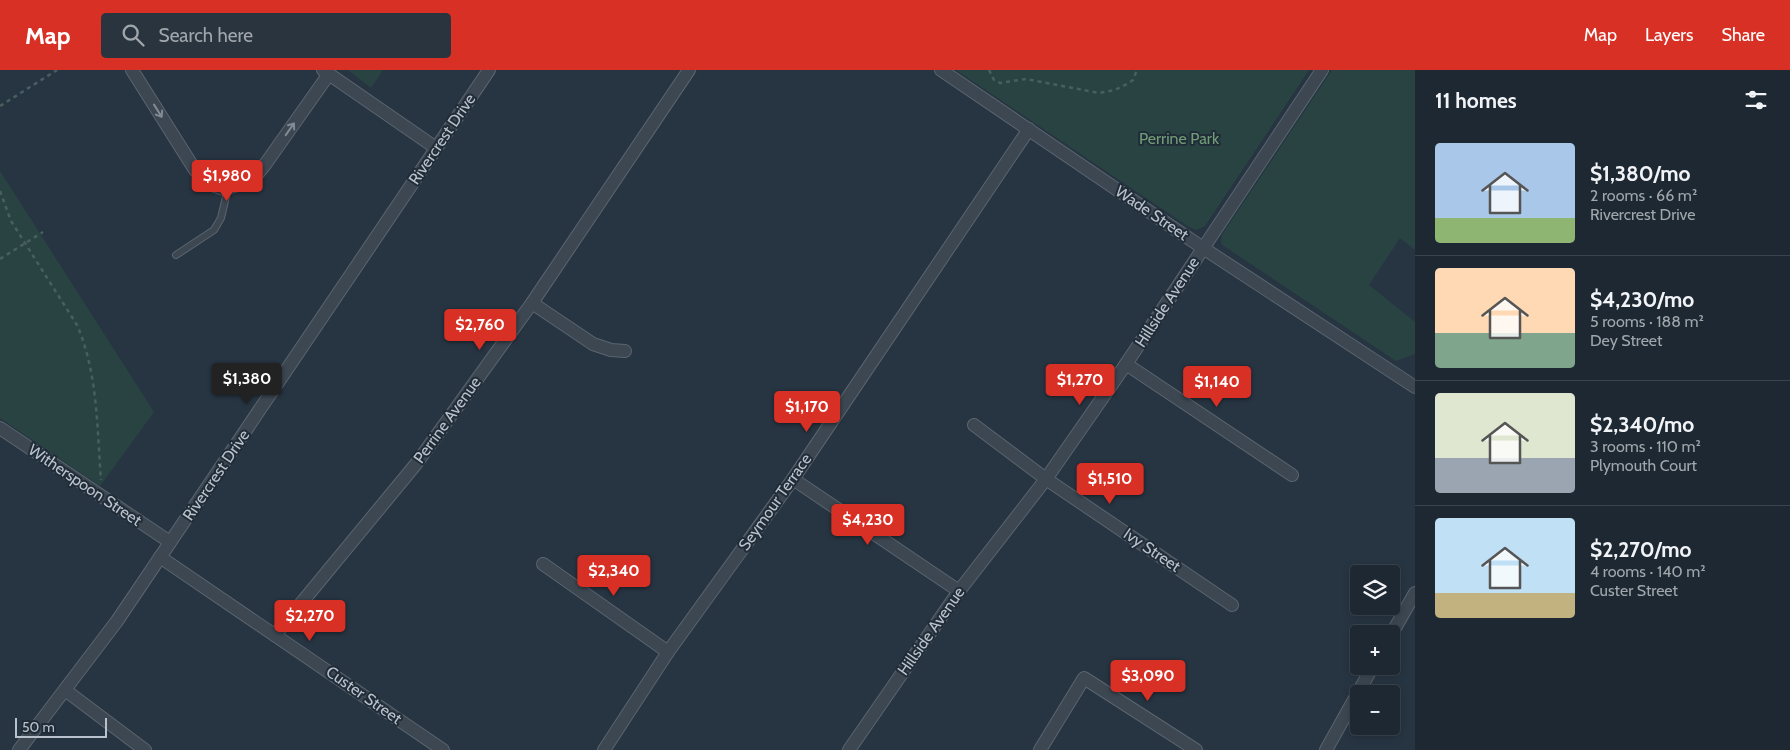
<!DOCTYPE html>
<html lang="en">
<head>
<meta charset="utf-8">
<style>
  body { margin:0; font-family:Cabin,sans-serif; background:#2a343e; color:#f1f3f6; height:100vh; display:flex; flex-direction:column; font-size:19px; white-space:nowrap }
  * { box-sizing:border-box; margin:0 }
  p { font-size:16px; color:#a0a6ac }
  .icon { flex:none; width:28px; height:28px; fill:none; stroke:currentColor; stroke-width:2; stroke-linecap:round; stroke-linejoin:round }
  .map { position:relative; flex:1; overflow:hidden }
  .details { display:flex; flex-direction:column; background:#1d2832; width:375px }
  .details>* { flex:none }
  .tools { position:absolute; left:1350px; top:495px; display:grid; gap:10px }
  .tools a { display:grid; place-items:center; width:50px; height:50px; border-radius:5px; background:#1d2832; box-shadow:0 2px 8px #0003,0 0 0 1px #3b444d; font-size:25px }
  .scale { position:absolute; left:15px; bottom:12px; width:92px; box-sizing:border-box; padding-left:5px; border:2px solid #b9c2cc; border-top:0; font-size:14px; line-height:18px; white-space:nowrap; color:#b9c2cc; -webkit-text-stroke:4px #202c37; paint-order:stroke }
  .price { position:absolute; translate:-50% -42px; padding:0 11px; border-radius:5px; background:#d93025; color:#fff; font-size:16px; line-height:32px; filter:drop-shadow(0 1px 2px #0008) }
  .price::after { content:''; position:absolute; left:50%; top:30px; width:15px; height:11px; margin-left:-8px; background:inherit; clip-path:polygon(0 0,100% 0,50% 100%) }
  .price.selected { background:#222; color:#fff }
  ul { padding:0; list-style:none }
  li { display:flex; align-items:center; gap:15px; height:125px; padding:0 20px }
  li+li { border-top:1px solid #3b444d }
  li span { display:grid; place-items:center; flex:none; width:140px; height:100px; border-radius:5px; color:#555 }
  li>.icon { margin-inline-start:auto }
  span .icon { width:60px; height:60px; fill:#fffc; stroke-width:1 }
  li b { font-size:21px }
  h2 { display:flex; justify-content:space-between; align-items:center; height:60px; padding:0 20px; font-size:21px }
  header { display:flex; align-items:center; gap:30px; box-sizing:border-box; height:70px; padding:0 25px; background:#d93025; color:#fff }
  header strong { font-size:24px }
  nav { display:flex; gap:28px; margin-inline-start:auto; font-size:18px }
  .search { width:350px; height:45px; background:#2a343e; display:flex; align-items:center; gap:12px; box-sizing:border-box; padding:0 18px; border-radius:5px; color:#a0a6ac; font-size:19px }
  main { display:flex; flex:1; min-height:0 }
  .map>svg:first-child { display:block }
  .green { fill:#294343 }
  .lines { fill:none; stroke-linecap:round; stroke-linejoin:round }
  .lane-casing { stroke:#5a656f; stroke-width:8 }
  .street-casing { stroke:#5a656f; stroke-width:14 }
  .path { stroke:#485f60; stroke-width:2.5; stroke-dasharray:4 4; stroke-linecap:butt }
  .lane { stroke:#3c4752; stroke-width:6 }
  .street { stroke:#3c4752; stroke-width:12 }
  .oneway { stroke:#818b95 }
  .labels { text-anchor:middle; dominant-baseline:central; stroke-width:4; stroke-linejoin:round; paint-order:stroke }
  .park-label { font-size:16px; fill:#719c77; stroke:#202c37 }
  .street-label { font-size:16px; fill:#b9c2cc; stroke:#202c37 }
</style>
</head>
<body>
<header>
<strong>Map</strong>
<div class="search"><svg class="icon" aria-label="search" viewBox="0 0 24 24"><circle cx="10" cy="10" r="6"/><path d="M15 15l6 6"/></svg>Search here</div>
<nav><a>Map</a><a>Layers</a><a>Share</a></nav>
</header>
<main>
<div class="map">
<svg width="1415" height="680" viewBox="0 0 1415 680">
  <rect width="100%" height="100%" fill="#273542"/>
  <g class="green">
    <polygon points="348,0 383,0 371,18"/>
    <polygon points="956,0 1309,0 1205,156 1197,160 1189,157"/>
    <polygon points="1332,0 1415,0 1415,180 1400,168 1369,215 1415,252 1415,284 1396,291 1221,174 1222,165"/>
    <polygon points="0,101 154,342 100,416 0,348"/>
  </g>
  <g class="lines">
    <defs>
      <polyline id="lane" points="176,185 214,160 221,148 228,118"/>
      <g id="street">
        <polyline points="132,0 195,100 212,115 223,119 245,113 254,108 264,96 329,4"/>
        <polyline points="323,0 436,78"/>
        <polyline points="941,0 1203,178 1415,317"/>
        <polyline points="532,233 593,274 611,280 625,281"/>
        <polyline points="1126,294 1292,405"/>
        <polyline points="974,355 1046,409 1232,535"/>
        <polyline points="0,358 170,472"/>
        <polyline points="793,409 959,521"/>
        <polyline points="160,487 443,680"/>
        <polyline points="543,494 668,582"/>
        <polyline points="275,565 416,394 532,233 689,0"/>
        <polyline points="1391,565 1415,523"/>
        <polyline points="65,620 145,680"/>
        <polyline points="19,680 117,551 489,0"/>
        <polyline points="604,680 668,582 793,409 1029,59"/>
        <polyline points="849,680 959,521 1046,409 1126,294 1322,0"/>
        <polyline points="1040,680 1084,608 1196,680"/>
        <polyline points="1326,680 1373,596"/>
      </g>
    </defs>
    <use href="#lane" class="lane-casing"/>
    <use href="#street" class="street-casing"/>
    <g class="path">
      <polyline points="989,0 994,10 1000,13 1026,9 1099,23 1115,20 1129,13 1133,10 1137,0"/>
      <polyline points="0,36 57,0"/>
      <path d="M0,121L11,151L77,255C98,303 97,359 101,410"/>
      <polyline points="0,189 43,162"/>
    </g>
    <use href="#lane" class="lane"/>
    <use href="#street" class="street"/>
  </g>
  <defs><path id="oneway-shaft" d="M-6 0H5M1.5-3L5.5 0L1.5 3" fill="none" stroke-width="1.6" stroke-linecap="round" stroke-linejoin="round" transform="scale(1.25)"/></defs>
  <g class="oneway">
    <use href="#oneway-shaft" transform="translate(158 41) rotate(58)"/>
    <use href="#oneway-shaft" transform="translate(290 59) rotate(-55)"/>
  </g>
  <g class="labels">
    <g class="park-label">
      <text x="1179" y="68">Perrine Park</text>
    </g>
    <g class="street-label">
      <text transform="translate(442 69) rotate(-56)">Rivercrest Drive</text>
      <text transform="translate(1152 143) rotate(34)">Wade Street</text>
      <text transform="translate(1167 232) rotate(-57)">Hillside Avenue</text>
      <text transform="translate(447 350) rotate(-54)">Perrine Avenue</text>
      <text transform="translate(216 405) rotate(-56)">Rivercrest Drive</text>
      <text transform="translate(85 415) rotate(34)">Witherspoon Street</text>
      <text transform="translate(775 432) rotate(-55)">Seymour Terrace</text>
      <text transform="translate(1152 480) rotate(34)">Ivy Street</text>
      <text transform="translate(931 561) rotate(-55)">Hillside Avenue</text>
      <text transform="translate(364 625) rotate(35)">Custer Street</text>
    </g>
  </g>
</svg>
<div class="tools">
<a><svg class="icon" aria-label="layers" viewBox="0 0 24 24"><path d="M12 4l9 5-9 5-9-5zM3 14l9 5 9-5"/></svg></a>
<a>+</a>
<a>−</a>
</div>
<div class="scale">50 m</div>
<b class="price" style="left:227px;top:132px">$1,980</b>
<b class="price" style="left:480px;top:281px">$2,760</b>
<b class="price selected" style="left:247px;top:335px">$1,380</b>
<b class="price" style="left:1080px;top:336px">$1,270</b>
<b class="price" style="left:1217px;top:338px">$1,140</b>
<b class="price" style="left:807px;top:363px">$1,170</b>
<b class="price" style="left:1110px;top:435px">$1,510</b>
<b class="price" style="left:868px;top:476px">$4,230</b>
<b class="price" style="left:614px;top:527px">$2,340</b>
<b class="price" style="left:310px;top:572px">$2,270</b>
<b class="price" style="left:1148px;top:632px">$3,090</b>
</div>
<section class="details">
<h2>11 homes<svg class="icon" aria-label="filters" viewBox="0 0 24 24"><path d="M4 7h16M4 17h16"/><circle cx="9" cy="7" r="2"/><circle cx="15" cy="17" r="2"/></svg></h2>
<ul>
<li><span style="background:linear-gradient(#a9c7e8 75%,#8fb573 0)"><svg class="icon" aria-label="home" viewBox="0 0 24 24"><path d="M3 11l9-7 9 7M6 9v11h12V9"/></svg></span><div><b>$1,380/mo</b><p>2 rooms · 66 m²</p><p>Rivercrest Drive</p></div></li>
<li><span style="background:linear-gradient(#ffd9b3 65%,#7fa58c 0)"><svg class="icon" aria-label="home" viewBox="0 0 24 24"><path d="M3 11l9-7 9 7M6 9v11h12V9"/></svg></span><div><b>$4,230/mo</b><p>5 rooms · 188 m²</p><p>Dey Street</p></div></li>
<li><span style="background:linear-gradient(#dfe7d0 65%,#9aa5b1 0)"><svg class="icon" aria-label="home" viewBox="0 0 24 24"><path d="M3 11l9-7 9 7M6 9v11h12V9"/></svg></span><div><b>$2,340/mo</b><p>3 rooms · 110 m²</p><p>Plymouth Court</p></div></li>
<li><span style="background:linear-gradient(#bfe0f5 75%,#c2b280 0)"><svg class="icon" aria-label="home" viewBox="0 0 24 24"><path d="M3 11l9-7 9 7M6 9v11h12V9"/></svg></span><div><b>$2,270/mo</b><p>4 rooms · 140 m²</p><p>Custer Street</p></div></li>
</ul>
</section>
</main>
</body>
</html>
